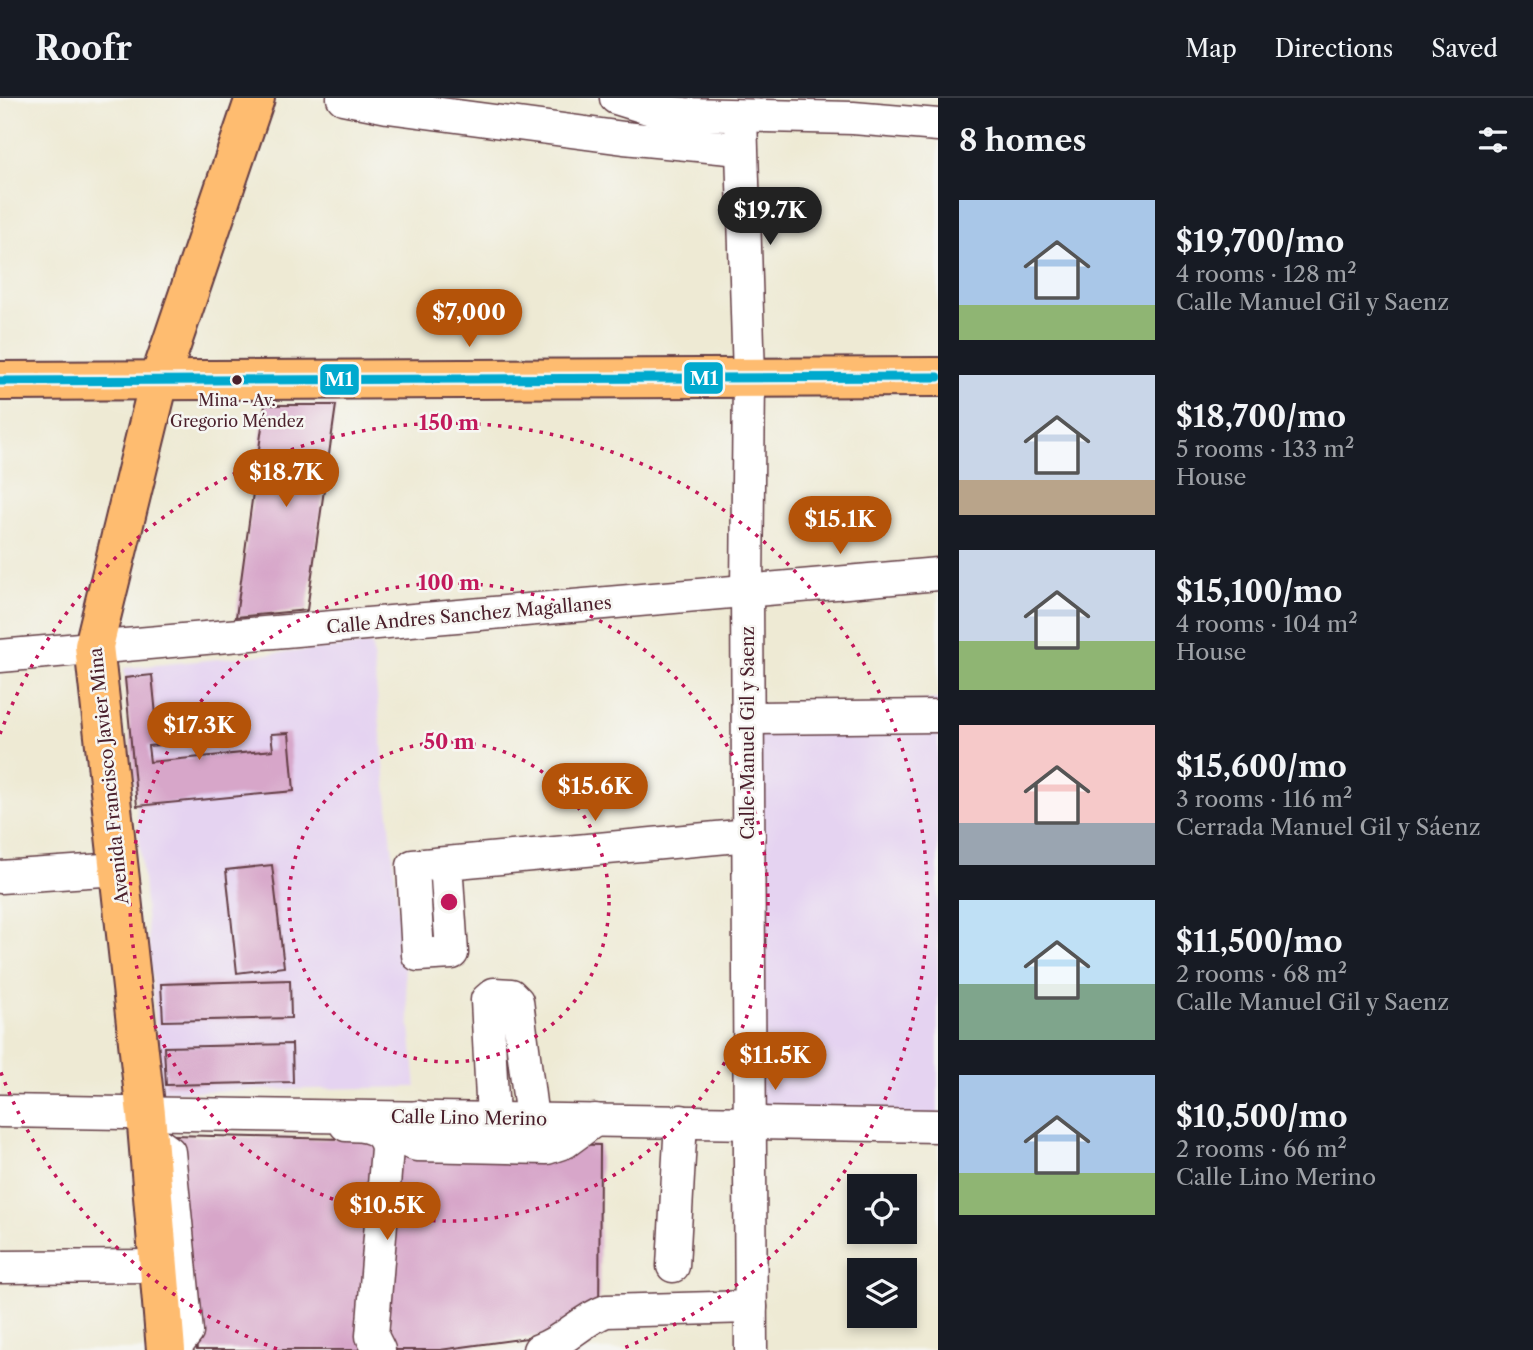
<!DOCTYPE html>
<html lang="en">
<head>
<meta charset="utf-8">
<style>
  body { margin:0; font-family:"Libre Caslon Text",serif; background:#242831; color:#f1f3f6; height:100vh; display:flex; flex-direction:column; font-size:26px; white-space:nowrap }
  * { box-sizing:border-box; margin:0 }
  p { font-size:23px; color:#9ea1a6 }
  .icon { flex:none; width:38px; height:38px; fill:none; stroke:currentColor; stroke-width:2; stroke-linecap:round; stroke-linejoin:round }
  .map { position:relative; flex:1; overflow:hidden }
  .sheet { display:flex; flex-direction:column; background:#171b24; width:595px }
  .sheet>* { flex:none }
  .fabs { position:absolute; left:847px; top:1076px; display:grid; gap:14px }
  .fabs a { display:grid; place-items:center; width:70px; height:70px; border-radius:0px; background:#171b24; box-shadow:0 4px 10px #0003; font-size:35px }
  .price { position:absolute; translate:-50% -60px; padding:0 16px; border-radius:24px; background:#b45309; color:#fff; font-size:23px; line-height:46px; filter:drop-shadow(0 2px 4px #0008) }
  .price::after { content:''; position:absolute; left:50%; top:42px; width:21px; height:16px; margin-left:-10px; background:inherit; clip-path:polygon(0 0,100% 0,50% 100%) }
  .price.selected { background:#222; color:#fff }
  ul { padding:0; list-style:none }
  li { display:flex; align-items:center; gap:21px; height:175px; padding:0 21px }
  li span { display:grid; place-items:center; flex:none; width:196px; height:140px; border-radius:0px; color:#555 }
  li>.icon { margin-inline-start:auto }
  span .icon { width:84px; height:84px; fill:#fffc; stroke-width:1 }
  li b { font-size:30px }
  h2 { display:flex; justify-content:space-between; align-items:center; height:84px; padding:0 21px; font-size:30px }
  header { display:flex; align-items:center; gap:42px; box-sizing:border-box; height:98px; padding:0 35px; background:#171b24; border-bottom:2px solid #363941 }
  header strong { font-size:33px }
  nav { display:flex; gap:38px; margin-inline-start:auto; font-size:24px }
  main { display:flex; flex:1; min-height:0 }
  .map>svg:first-child { display:block }
  .built { fill:#e5d3f1 }
  .building { fill:#d7a6c9 }
  .lines { fill:none; stroke-linecap:round; stroke-linejoin:round }
  .minor-casing { stroke:#633d44; stroke-width:35 }
  .major-casing { stroke:#633d44; stroke-width:42 }
  .minor { stroke:#fff; stroke-width:32 }
  .major { stroke:#febc70; stroke-width:38 }
  .bus-1-casing { stroke:#f6f6f2; stroke-width:14 }
  .bus-1 { stroke:#00a9ce; stroke-width:9 }
  .ring { fill:none; stroke:#c2185b; stroke-width:3.5; stroke-dasharray:3.5 7 }
  .bus-dot { fill:#4a1f2b; stroke:#f6f6f2; stroke-width:2.5 }
  .labels { text-anchor:middle; dominant-baseline:central; stroke-width:5; stroke-linejoin:round; paint-order:stroke }
  .bus-label { font-size:16px; fill:#4a1f2b; stroke:#f6f6f2 }
  .street-label { font-size:18px; fill:#4a1f2b; stroke:#f6f6f2 }
  .centre { fill:#c2185b; stroke:#f6f6f2; stroke-width:3.5 }
  .ring-label { font-size:21px; text-anchor:middle; font-weight:bold; fill:#c2185b; stroke:#f6f6f2; stroke-width:5; stroke-linejoin:round; paint-order:stroke }
  .line-badge { stroke:#f6f6f2; stroke-width:2.5 }
  .badge-label { font-size:19px; text-anchor:middle; font-weight:bold; fill:#fff }
</style>
</head>
<body>
<header>
<strong>Roofr</strong>
<nav><a>Map</a><a>Directions</a><a>Saved</a></nav>
</header>
<main>
<div class="map">
<svg width="938" height="1252" viewBox="0 0 938 1252">
  <rect width="100%" height="100%" fill="#f6f6f2"/>
  <filter id="ink" filterUnits="userSpaceOnUse"><feTurbulence type="fractalNoise" baseFrequency=".0143" numOctaves="2"/><feDisplacementMap in="SourceGraphic" scale="14" xChannelSelector="R" yChannelSelector="G"/><feConvolveMatrix kernelMatrix="1 2 1 2 8 2 1 2 1" color-interpolation-filters="sRGB"/></filter>
  <filter id="wash" filterUnits="userSpaceOnUse"><feTurbulence type="fractalNoise" baseFrequency=".00686" numOctaves="4" result="noise"/><feDisplacementMap in="SourceGraphic" scale="28" xChannelSelector="R" yChannelSelector="G"/><feGaussianBlur stdDeviation="1.57" result="paint"/><feColorMatrix in="noise" values="0 0 0 0 0 0 0 0 0 0 0 0 0 0 0 0 0 1.4 0 .05"/><feComposite in="paint" operator="in"/></filter>
  <g filter="url(#wash)">
    <rect width="100%" height="100%" fill="#eeead4"/>
    <g class="built">
      <polygon points="372,546 416,989 162,994 124,570"/>
      <polygon points="938,601 938,1019 757,1017 752,619"/>
    </g>
    <g id="blocks">
      <g class="building">
        <polygon points="265,307 336,307 307,512 236,519"/>
        <polygon points="152,577 159,647 148,648 150,664 273,652 271,636 289,635 294,693 137,708 125,580"/>
        <polygon points="272,767 284,869 237,875 226,772"/>
        <polygon points="290,882 291,920 163,923 161,886"/>
        <polygon points="292,946 293,984 166,987 164,949"/>
        <polygon points="172,1037 600,1047 599,1230 440,1252 197,1252"/>
      </g>
    </g>
  </g>
  <g filter="url(#ink)">
    <use href="#blocks" fill-opacity="0" stroke="#633d44" stroke-width="2"/>
    <g class="lines">
      <defs>
        <g id="minor">
          <polyline points="343,0 388,9 624,40 740,51"/>
          <polyline points="616,0 661,14 685,16 853,20 938,27"/>
          <polyline points="741,19 749,279 747,493 751,1252"/>
          <polyline points="0,558 938,476"/>
          <polyline points="748,620 938,618"/>
          <polyline points="446,765 452,855 418,857 413,768 749,737"/>
          <polyline points="0,779 118,771"/>
          <polyline points="0,1013 938,1028"/>
          <polyline points="418,1019 409,1022 402,1032 408,1044 417,1047 547,1050 565,1044 595,1022"/>
          <polyline points="493,1020 487,902 494,896 511,897 517,903 532,1021"/>
          <path d="M346,1027C365,1027 384,1029 387,1050L372,1238L379,1252"/>
          <polyline points="147,1038 169,1054 187,1234 173,1252"/>
          <polyline points="673,1168 681,1023"/>
          <polyline points="0,1169 159,1168"/>
          <path d="M539,1252C564,1244 581,1222 606,1213L751,1209"/>
        </g>
        <g id="major">
          <polyline points="0,283 938,279"/>
          <polyline points="166,1252 146,1016 94,548 159,283 255,0"/>
        </g>
      </defs>
      <use href="#minor" class="minor-casing"/>
      <use href="#major" class="major-casing"/>
      <use href="#minor" class="minor"/>
      <use href="#major" class="major"/>
      <defs>
        <polyline id="bus-1" points="0,283 938,279"/>
      </defs>
      <use href="#bus-1" class="bus-1-casing"/>
      <use href="#bus-1" class="bus-1"/>
    </g>
  </g>
  <g class="ring">
    <circle cx="449" cy="804" r="160"/>
    <circle cx="449" cy="804" r="319"/>
    <path d="M277 1251A479 479 0 0 1 0 972M0 636A479 479 0 1 1 621 1251"/>
  </g>
  <circle class="bus-dot" cx="237" cy="282" r="6"/>
  <g class="labels">
    <g class="bus-label">
      <text x="237" y="302">Mina - Av.<tspan x="237" dy="21">Gregorio Méndez</tspan></text>
    </g>
    <g class="street-label">
      <text transform="translate(469 517) rotate(-5)">Calle Andres Sanchez Magallanes</text>
      <text transform="translate(748 635) rotate(-90)">Calle Manuel Gil y Saenz</text>
      <text transform="translate(109 678) rotate(-96)">Avenida Francisco Javier Mina</text>
      <text transform="translate(469 1020) rotate(1)">Calle Lino Merino</text>
    </g>
  </g>
  <circle cx="449" cy="804" r="10" class="centre"/>
  <g class="ring-label">
    <text x="449" y="332">150 m</text>
    <text x="449" y="492">100 m</text>
    <text x="449" y="651">50 m</text>
  </g>
  <g class="line-badge">
    <rect x="683" y="263" width="41" height="34" rx="7" fill="#00a9ce"/>
    <rect x="319" y="265" width="41" height="33" rx="7" fill="#00a9ce"/>
  </g>
  <g class="badge-label">
    <text x="704" y="287">M1</text>
    <text x="339" y="288">M1</text>
  </g>
</svg>
<div class="fabs">
<a><svg class="icon" aria-label="locate" viewBox="0 0 24 24"><circle cx="12" cy="12" r="6"/><path d="M12 2v4M12 18v4M2 12h4M18 12h4"/></svg></a>
<a><svg class="icon" aria-label="layers" viewBox="0 0 24 24"><path d="M12 4l9 5-9 5-9-5zM3 14l9 5 9-5"/></svg></a>
</div>
<b class="price selected" style="left:770px;top:149px">$19.7K</b>
<b class="price" style="left:469px;top:251px">$7,000</b>
<b class="price" style="left:286px;top:411px">$18.7K</b>
<b class="price" style="left:840px;top:458px">$15.1K</b>
<b class="price" style="left:199px;top:664px">$17.3K</b>
<b class="price" style="left:595px;top:725px">$15.6K</b>
<b class="price" style="left:775px;top:994px">$11.5K</b>
<b class="price" style="left:387px;top:1144px">$10.5K</b>
</div>
<section class="sheet">
<h2>8 homes<svg class="icon" aria-label="filters" viewBox="0 0 24 24"><path d="M4 7h16M4 17h16"/><circle cx="9" cy="7" r="2"/><circle cx="15" cy="17" r="2"/></svg></h2>
<ul>
<li><span style="background:linear-gradient(#a9c7e8 75%,#8fb573 0)"><svg class="icon" aria-label="home" viewBox="0 0 24 24"><path d="M3 11l9-7 9 7M6 9v11h12V9"/></svg></span><div><b>$19,700/mo</b><p>4 rooms · 128 m²</p><p>Calle Manuel Gil y Saenz</p></div></li>
<li><span style="background:linear-gradient(#c9d6e8 75%,#b9a48a 0)"><svg class="icon" aria-label="home" viewBox="0 0 24 24"><path d="M3 11l9-7 9 7M6 9v11h12V9"/></svg></span><div><b>$18,700/mo</b><p>5 rooms · 133 m²</p><p>House</p></div></li>
<li><span style="background:linear-gradient(#c9d6e8 65%,#8fb573 0)"><svg class="icon" aria-label="home" viewBox="0 0 24 24"><path d="M3 11l9-7 9 7M6 9v11h12V9"/></svg></span><div><b>$15,100/mo</b><p>4 rooms · 104 m²</p><p>House</p></div></li>
<li><span style="background:linear-gradient(#f6c9c9 70%,#9aa5b1 0)"><svg class="icon" aria-label="home" viewBox="0 0 24 24"><path d="M3 11l9-7 9 7M6 9v11h12V9"/></svg></span><div><b>$15,600/mo</b><p>3 rooms · 116 m²</p><p>Cerrada Manuel Gil y Sáenz</p></div></li>
<li><span style="background:linear-gradient(#bfe0f5 60%,#7fa58c 0)"><svg class="icon" aria-label="home" viewBox="0 0 24 24"><path d="M3 11l9-7 9 7M6 9v11h12V9"/></svg></span><div><b>$11,500/mo</b><p>2 rooms · 68 m²</p><p>Calle Manuel Gil y Saenz</p></div></li>
<li><span style="background:linear-gradient(#a9c7e8 70%,#8fb573 0)"><svg class="icon" aria-label="home" viewBox="0 0 24 24"><path d="M3 11l9-7 9 7M6 9v11h12V9"/></svg></span><div><b>$10,500/mo</b><p>2 rooms · 66 m²</p><p>Calle Lino Merino</p></div></li>
</ul>
</section>
</main>
</body>
</html>
